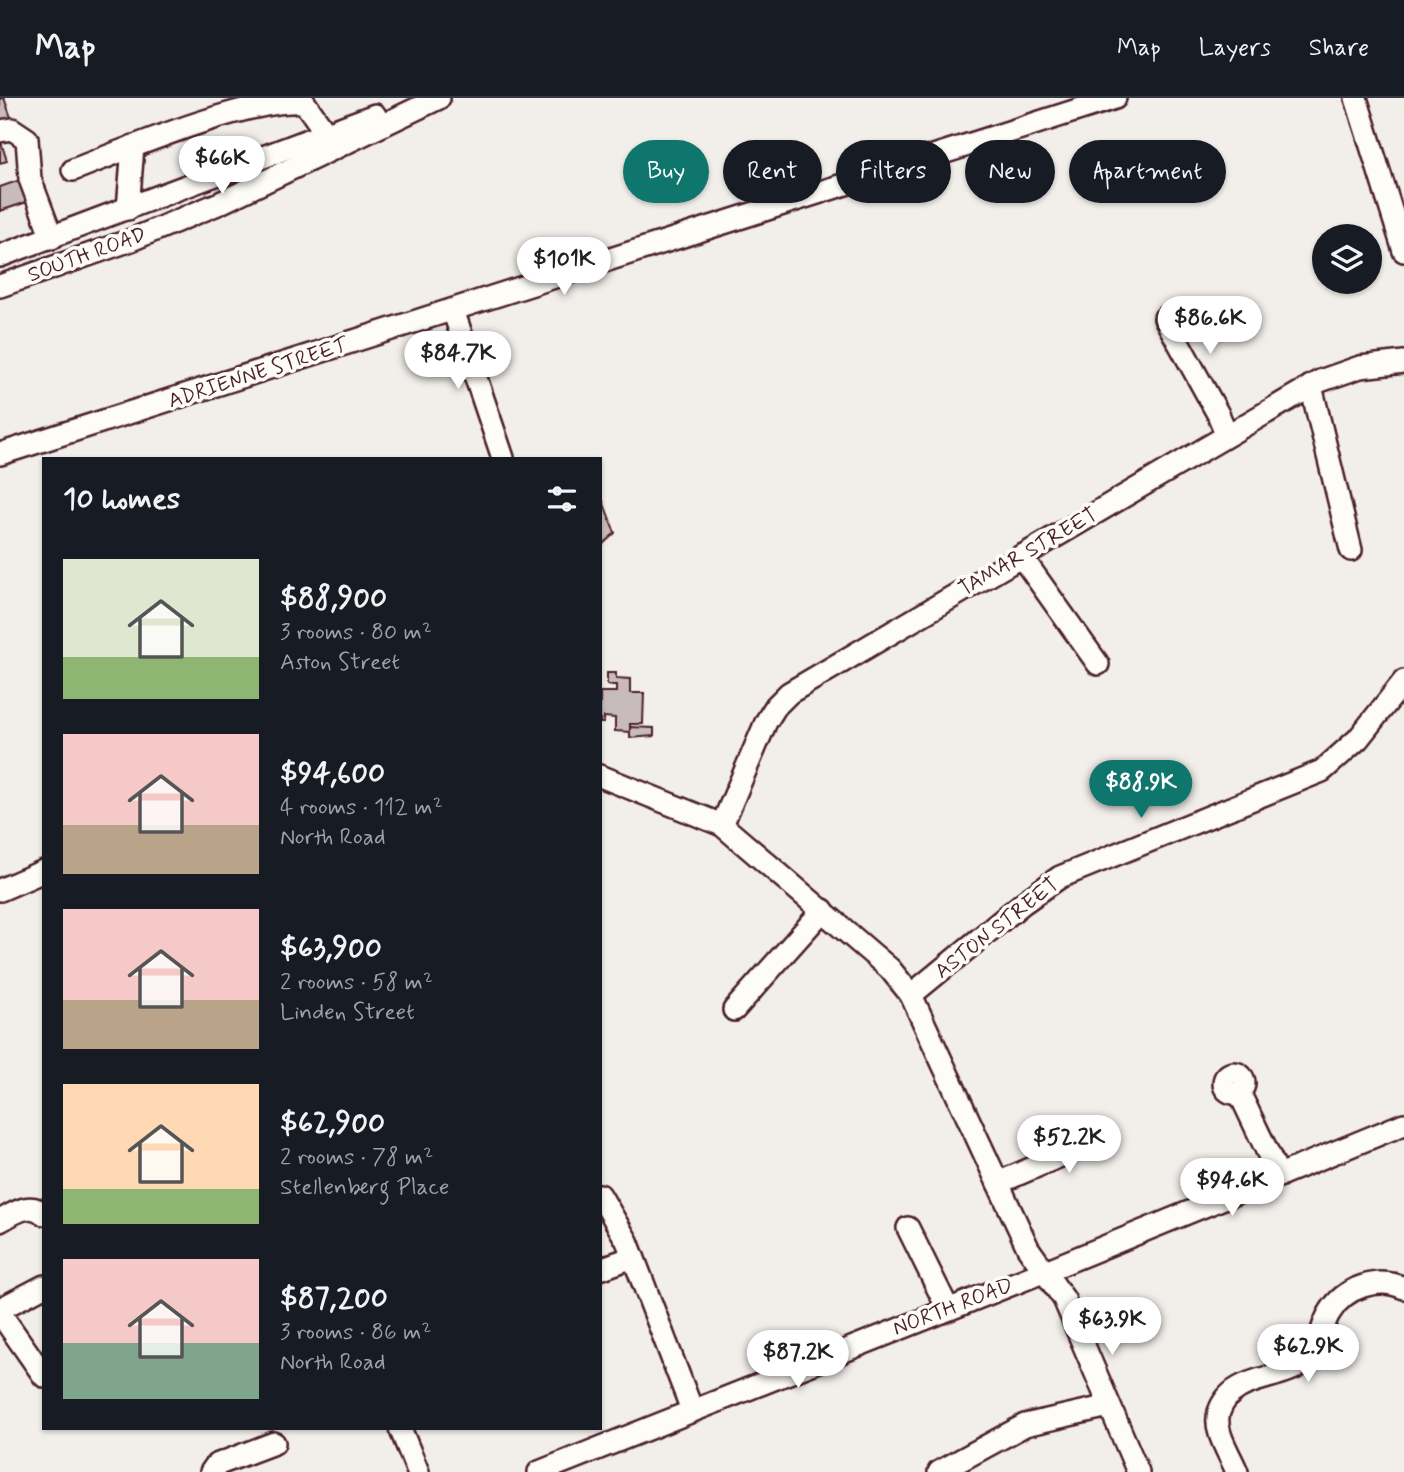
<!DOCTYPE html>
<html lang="en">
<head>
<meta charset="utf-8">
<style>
  body { margin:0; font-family:Mynerve,sans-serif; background:#242831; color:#f1f3f6; height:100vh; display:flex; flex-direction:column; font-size:26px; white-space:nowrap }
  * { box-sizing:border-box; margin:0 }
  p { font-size:23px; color:#9ea1a6 }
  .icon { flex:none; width:38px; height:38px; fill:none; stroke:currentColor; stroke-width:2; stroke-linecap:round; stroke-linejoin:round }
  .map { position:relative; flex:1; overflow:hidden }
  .side { position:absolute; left:42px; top:359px; width:560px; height:973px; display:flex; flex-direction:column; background:#171b24; border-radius:0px; box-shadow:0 2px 5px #0004 }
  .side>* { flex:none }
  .top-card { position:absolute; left:623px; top:42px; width:665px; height:63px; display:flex; gap:14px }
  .fabs { position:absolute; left:1312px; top:126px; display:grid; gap:14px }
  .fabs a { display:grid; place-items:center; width:70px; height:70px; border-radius:50%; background:#171b24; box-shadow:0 2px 5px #0004; font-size:35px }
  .price { position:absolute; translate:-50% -60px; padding:0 16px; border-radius:24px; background:#fff; color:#222; font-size:23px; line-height:46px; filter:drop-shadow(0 2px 4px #0008) }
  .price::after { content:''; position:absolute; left:50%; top:42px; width:21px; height:16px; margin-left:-10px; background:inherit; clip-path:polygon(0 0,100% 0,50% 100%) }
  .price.active { background:#0f766e; color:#fff }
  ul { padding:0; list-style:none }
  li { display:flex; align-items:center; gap:21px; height:175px; padding:0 21px }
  li span { display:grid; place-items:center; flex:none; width:196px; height:140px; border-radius:0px; color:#555 }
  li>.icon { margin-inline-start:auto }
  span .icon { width:84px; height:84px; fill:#fffc; stroke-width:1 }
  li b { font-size:30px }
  h2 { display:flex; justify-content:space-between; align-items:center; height:84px; padding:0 21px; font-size:30px }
  .pill { padding:0 24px; border-radius:32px; background:#171b24; box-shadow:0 2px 5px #0004; font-size:24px; line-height:63px }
  .pill.active { background:#0f766e; color:#fff }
  header { display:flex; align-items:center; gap:42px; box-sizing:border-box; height:98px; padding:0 35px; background:#171b24; border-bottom:2px solid #363941 }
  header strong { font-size:33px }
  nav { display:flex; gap:38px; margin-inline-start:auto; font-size:24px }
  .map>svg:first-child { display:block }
  .building { fill:#c8bbbb; stroke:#4a1f2b; stroke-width:2 }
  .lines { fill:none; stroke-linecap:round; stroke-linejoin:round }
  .minor-casing { stroke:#4a1f2b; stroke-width:26 }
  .minor { stroke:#fdfcf7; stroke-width:21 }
  .labels { text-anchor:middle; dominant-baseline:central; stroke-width:7; stroke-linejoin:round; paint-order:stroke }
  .street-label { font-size:21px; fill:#4a1f2b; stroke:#fdfcf7 }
</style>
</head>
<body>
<header>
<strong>Map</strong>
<nav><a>Map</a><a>Layers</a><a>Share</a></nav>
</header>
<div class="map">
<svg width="1404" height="1374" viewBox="0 0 1404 1374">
  <rect width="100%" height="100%" fill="#f2efeb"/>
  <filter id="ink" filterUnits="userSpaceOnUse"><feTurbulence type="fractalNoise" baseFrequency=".0143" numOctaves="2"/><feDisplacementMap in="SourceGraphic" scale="14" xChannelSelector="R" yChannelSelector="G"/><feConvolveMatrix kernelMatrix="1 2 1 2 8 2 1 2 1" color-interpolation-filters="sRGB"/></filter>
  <g filter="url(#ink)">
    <g class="building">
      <polygon points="0,0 4,0 13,25 0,29"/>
      <polygon points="0,41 7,63 0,65"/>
      <polygon points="20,82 27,104 0,113 0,89"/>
      <polygon points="603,403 615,435 600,449 600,404"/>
      <polygon points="607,575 616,575 616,580 630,581 630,595 644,595 643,626 630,626 630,634 615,633 615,620 604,619 604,625 600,625 600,594 616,594 616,587 607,587"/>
      <polygon points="630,629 654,630 654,638 630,640"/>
    </g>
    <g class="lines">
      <defs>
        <g id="minor">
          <polyline points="1356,0 1404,153"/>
          <polyline points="0,33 12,31 27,41 30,81 52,140"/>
          <path d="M73,72C129,50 248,0 304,4L326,35"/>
          <polyline points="128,111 133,48"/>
          <polyline points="0,158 375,17"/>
          <polyline points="0,188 131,142 220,105 439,0"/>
          <polyline points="453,212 503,360"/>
          <polyline points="1165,220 1218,316 1227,337"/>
          <polyline points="1311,288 1351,452"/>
          <polyline points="0,356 1115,0"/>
          <polyline points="1021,458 1098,566"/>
          <polyline points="600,678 722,727 890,871 911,897 1028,1150 1064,1201 1138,1374"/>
          <polyline points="722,727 766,624 776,608 789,595 1320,283 1360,269 1404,264"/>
          <polyline points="0,792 44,773"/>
          <polyline points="911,897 1023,805 1060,779 1322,673 1358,641 1404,583"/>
          <polyline points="734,912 823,812"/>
          <circle cx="1234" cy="985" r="10"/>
          <polyline points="1239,994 1279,1078"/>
          <polyline points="998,1085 1095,1043"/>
          <polyline points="600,1097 627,1143 692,1312"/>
          <path d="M0,1123C14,1115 30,1103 44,1116"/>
          <polyline points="908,1130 948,1211"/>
          <polyline points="600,1171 633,1159"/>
          <polyline points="0,1211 44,1188"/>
          <polyline points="0,1215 44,1278"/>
          <polyline points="400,1330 418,1374"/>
          <polyline points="211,1374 216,1367 274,1345"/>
          <polyline points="539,1374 1043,1174 1404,1026"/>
          <polyline points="939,1374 1025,1327 1109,1308"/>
          <path d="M1237,1374C1230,1356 1213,1333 1219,1314C1232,1275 1280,1285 1307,1262C1321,1250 1320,1229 1330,1214C1345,1189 1378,1178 1404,1190"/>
        </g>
      </defs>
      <use href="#minor" class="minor-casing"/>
      <use href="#minor" class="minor"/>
    </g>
  </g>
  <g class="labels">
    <g class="street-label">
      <text transform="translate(87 157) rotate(-20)">SOUTH ROAD</text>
      <text transform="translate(258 275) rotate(-18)">ADRIENNE STREET</text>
      <text transform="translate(1028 454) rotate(-30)">TAMAR STREET</text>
      <text transform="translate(997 830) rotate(-38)">ASTON STREET</text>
      <text transform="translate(953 1209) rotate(-21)">NORTH ROAD</text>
    </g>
  </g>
</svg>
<div class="fabs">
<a><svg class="icon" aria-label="layers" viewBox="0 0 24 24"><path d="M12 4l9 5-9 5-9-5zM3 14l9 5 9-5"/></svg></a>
</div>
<b class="price" style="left:222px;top:98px">$66K</b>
<b class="price" style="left:564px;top:199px">$101K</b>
<b class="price" style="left:1210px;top:258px">$86.6K</b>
<b class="price" style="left:458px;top:293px">$84.7K</b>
<b class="price active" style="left:1141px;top:722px">$88.9K</b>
<b class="price" style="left:1069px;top:1077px">$52.2K</b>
<b class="price" style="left:1232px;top:1120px">$94.6K</b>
<b class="price" style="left:1112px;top:1259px">$63.9K</b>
<b class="price" style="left:1308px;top:1286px">$62.9K</b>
<b class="price" style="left:798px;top:1292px">$87.2K</b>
<div class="top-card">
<a class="pill active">Buy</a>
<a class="pill">Rent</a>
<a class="pill">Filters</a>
<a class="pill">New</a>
<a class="pill">Apartment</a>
</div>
<section class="side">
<h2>10 homes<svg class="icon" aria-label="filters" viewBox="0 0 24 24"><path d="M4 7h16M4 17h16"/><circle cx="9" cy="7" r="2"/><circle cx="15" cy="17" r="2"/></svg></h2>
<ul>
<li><span style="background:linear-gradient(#dfe7d0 70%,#8fb573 0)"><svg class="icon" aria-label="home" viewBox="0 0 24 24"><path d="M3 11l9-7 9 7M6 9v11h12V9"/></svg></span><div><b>$88,900</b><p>3 rooms · 80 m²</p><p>Aston Street</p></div></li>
<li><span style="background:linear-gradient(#f6c9c9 65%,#b9a48a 0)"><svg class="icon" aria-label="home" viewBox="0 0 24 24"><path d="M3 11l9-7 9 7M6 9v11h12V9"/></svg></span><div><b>$94,600</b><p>4 rooms · 112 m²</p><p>North Road</p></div></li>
<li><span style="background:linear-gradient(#f6c9c9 65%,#b9a48a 0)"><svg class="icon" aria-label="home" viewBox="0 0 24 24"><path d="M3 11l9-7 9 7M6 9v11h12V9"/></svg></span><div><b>$63,900</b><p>2 rooms · 58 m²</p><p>Linden Street</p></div></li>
<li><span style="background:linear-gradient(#ffd9b3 75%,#8fb573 0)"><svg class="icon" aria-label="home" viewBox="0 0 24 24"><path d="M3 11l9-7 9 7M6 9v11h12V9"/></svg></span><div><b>$62,900</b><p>2 rooms · 78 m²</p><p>Stellenberg Place</p></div></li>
<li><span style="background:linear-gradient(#f6c9c9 60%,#7fa58c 0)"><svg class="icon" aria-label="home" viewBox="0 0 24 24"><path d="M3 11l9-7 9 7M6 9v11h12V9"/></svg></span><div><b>$87,200</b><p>3 rooms · 86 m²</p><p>North Road</p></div></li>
</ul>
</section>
</div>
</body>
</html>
